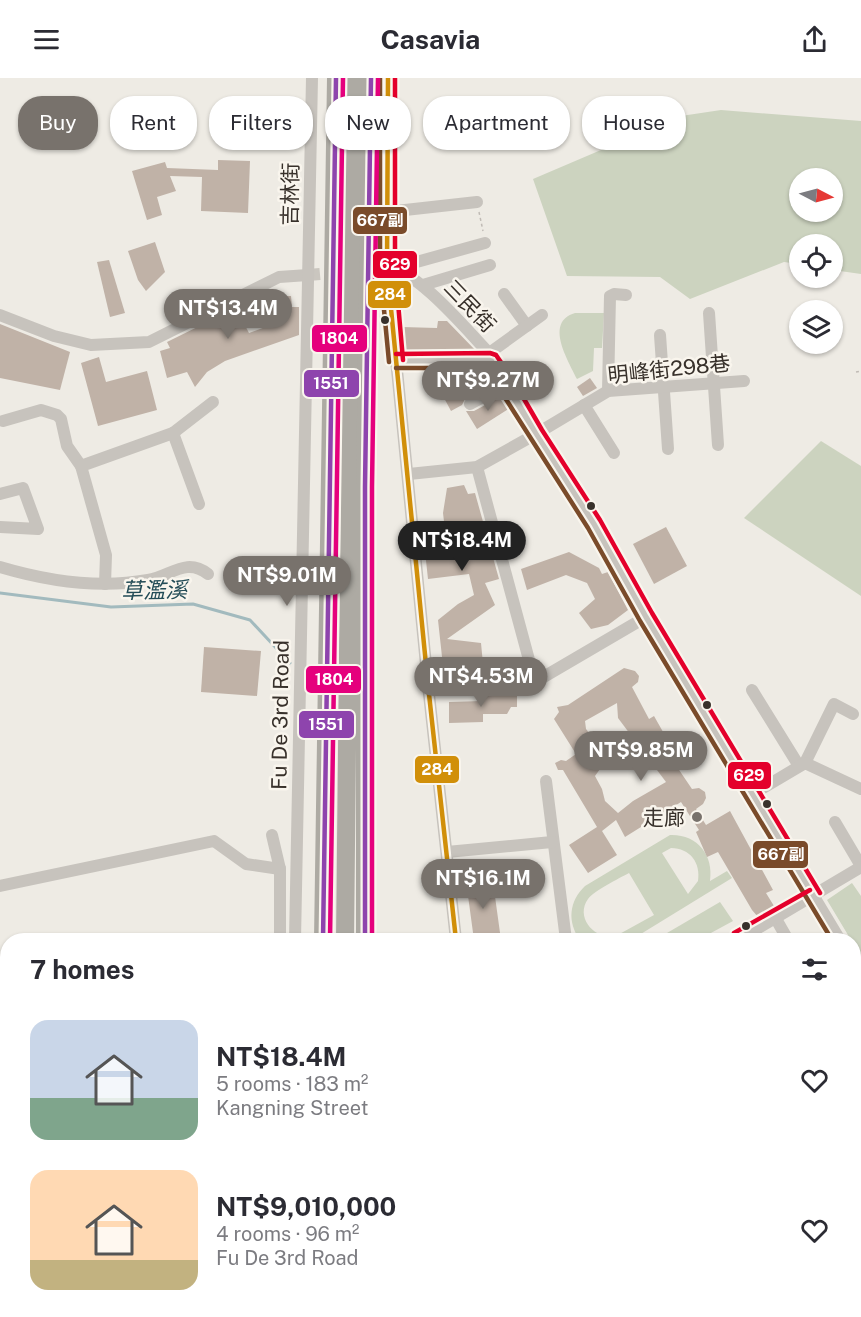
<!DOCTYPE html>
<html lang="en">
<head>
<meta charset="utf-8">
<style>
  body { margin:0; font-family:"Public Sans","Noto Sans TC",sans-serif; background:#f2f2f3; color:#2b2b33; height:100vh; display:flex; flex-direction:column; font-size:22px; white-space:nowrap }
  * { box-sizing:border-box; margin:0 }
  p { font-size:20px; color:#7c7c81 }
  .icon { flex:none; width:33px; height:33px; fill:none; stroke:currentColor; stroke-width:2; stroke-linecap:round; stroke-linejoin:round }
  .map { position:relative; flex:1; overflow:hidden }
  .panel { position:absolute; left:0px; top:855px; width:861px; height:384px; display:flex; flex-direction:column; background:#fff; border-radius:24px 24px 0 0; box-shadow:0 2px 4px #0004 }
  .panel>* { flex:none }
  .top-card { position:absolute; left:18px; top:18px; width:825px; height:54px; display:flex; gap:12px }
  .needle { width:39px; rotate:96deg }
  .controls { position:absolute; left:789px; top:90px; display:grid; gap:12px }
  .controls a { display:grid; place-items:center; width:54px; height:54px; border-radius:50%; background:#fff; box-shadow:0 2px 4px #0004; font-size:30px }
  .price { position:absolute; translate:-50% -51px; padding:0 14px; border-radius:21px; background:#78726c; color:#fff; font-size:20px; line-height:39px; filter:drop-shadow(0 2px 3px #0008) }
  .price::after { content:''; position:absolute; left:50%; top:36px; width:18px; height:14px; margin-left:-9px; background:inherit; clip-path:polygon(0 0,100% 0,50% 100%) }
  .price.selected { background:#222; color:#fff }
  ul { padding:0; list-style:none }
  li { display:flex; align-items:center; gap:18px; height:150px; padding:0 30px }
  li span { display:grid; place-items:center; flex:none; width:168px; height:120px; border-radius:18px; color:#555 }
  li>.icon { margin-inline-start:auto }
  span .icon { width:72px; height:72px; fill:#fffc; stroke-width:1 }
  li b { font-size:26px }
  h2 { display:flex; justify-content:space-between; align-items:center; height:72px; padding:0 30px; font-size:26px }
  .pill { padding:0 21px; border-radius:24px; background:#fff; box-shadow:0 2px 4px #0004; font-size:21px; line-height:54px }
  .pill.selected { background:#78726c; color:#fff }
  header { display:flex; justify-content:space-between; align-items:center; height:78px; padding:0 30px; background:#fff; font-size:27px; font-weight:700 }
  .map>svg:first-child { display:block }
  .green { fill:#ccd3bf; fill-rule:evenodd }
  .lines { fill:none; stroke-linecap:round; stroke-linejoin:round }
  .stream { stroke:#a2babe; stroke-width:3 }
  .building { fill:#c0b2a7; fill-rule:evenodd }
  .minor-tunnel { stroke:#cac6bf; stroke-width:12; stroke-dasharray:12 6; stroke-linecap:butt }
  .path { stroke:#c0bbb5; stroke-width:1.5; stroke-dasharray:3 3; stroke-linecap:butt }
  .minor { stroke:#c7c3bd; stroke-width:12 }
  .highway { stroke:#adaaa3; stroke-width:18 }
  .highway-bridge { stroke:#adaaa3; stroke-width:18 }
  .bus-1-casing { stroke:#f9f5ed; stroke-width:9 }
  .bus-2-casing { stroke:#f9f5ed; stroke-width:9 }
  .bus-3-casing { stroke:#f9f5ed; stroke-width:9 }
  .bus-4-casing { stroke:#f9f5ed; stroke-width:9 }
  .bus-5-casing { stroke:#f9f5ed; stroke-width:9 }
  .bus-1 { stroke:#d18f09; stroke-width:4.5 }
  .bus-2 { stroke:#7a4b2a; stroke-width:4.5 }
  .bus-3 { stroke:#e4002b; stroke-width:4.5 }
  .bus-4 { stroke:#8e44ad; stroke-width:4.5 }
  .bus-5 { stroke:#e5007d; stroke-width:4.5 }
  .bus-dot { fill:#38312b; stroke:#f9f5ed; stroke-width:2 }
  .poi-dot { fill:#78726c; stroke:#f9f5ed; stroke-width:2 }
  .labels { text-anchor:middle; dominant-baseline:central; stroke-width:5; stroke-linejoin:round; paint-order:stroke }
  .street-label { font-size:21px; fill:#38312b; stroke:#f9f5ed }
  .poi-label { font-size:21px; fill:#38312b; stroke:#f9f5ed; text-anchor:end }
  .water-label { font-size:22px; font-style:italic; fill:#234c57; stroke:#f9f5ed }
  .line-badge { stroke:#f9f5ed; stroke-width:2 }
  .badge-label { font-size:16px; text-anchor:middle; font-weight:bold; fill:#fff }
</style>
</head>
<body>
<header><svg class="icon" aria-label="menu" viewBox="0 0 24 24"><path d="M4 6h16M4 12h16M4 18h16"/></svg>Casavia<svg class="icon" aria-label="share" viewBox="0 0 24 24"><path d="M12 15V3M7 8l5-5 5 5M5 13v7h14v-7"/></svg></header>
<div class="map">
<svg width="861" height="1239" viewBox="0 0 861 1239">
  <rect width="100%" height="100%" fill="#eeebe4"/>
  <g class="green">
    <path d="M721,32L861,43V196L833,192L832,166H800L799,186L784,184L690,221L660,199L567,198L533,101L608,69L641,57L661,41ZM800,100H832V134H800Z"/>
    <path d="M575,235H604L602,270H594L593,293L577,301C568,282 544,244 575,235Z"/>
    <polygon points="821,363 861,388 861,518 744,440"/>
    <path d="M670,757C697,756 714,777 710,803L727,793L732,800L631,862H580C567,844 569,823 585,808ZM671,770C690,770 701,785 698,803L688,816L662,775ZM629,795L654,837L614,859C594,861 575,839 588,821C595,812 618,801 629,795Z"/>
    <polygon points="852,805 861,818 861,876 859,878 854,868 854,862 851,862 827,822"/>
    <polygon points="720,824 733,843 698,862 655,862"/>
  </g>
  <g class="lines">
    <polyline class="stream" points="0,515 111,529 193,526 250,542 290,585"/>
  </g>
  <g class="building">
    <polygon points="218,82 250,83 248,135 201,133 202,99 170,98 176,113 157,119 162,137 147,142 132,93 165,84 167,90 218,92"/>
    <polygon points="155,164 165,194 146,213 138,202 128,173"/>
    <polygon points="109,182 125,235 110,239 97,184"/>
    <polygon points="268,218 291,218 292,229 299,229 299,257 225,283 207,294 195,309 187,294 167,300 160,273 170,270 167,264 236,230 249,255 268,248"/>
    <polygon points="438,243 447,243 477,274 408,273 405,271 402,249 437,250"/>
    <polygon points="0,246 70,274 60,312 0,300"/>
    <polygon points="99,279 106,304 147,293 157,332 98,348 81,285"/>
    <polygon points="469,292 487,292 495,303 466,319 462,327 451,333 443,318 463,307 460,301"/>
    <polygon points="590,300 597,310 583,318 577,309"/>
    <polygon points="502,318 510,330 477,351 466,333 474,333"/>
    <polygon points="464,407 468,416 475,415 499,501 485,505 495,527 447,561 481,565 483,586 462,593 443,588 438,542 458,526 474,517 469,496 428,501 423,455 445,452 443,435 447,410"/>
    <polygon points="666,449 687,488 654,506 633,466"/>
    <polygon points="569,474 599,490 602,496 608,494 628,532 608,547 591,551 579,535 595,521 587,505 566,497 527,512 521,491"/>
    <polygon points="204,569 261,573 257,618 201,614"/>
    <path d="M624,590L635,593L639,598L638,604L632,609L649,641L654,638L675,675L671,680L692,711L699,710L705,714L706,720L703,726L696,731L706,747L730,733L773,812L766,815L774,828L758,839L752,832L718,774L707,779L696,754L699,752L681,724L625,759L616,742L602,753L617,777L588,795L569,767L597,749L563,692H558L555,685L561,682L566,683L576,676L554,641L559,634L557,629L568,627ZM617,625L618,640L666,704L633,723L618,735L605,723L602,711L595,698L600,691L599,673L595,662L586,651L585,643Z"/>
    <polygon points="517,616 517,629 511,629 507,636 483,636 483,644 449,645 449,624 483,623 483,617"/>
    <polygon points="489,800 490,804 493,804 501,862 474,862 466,803"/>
  </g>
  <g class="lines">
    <polyline class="minor-tunnel" points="308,197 341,194"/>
    <g class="path">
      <polyline points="479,134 483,153"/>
      <polyline points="856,294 861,293"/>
    </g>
    <g class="minor">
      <polyline points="388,0 387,190 428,607 456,862"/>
      <polyline points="387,134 477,124"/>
      <path d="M387,190C415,190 466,251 486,272L490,282"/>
      <polyline points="395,190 485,165"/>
      <polyline points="423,207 490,187"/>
      <polyline points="504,216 527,248"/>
      <polyline points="709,235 718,367"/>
      <polyline points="0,237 54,258 91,267 149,264 279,199 308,197"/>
      <polyline points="660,257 668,371"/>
      <polyline points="490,282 492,273 542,237"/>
      <polyline points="396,283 490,282 507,306 536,356 594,446 646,539 840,862"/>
      <polyline points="608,313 610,218 614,216 626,217"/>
      <polyline points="470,326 507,306"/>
      <polyline points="584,327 614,375"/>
      <polyline points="3,343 41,332 57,337 61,341 67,368 81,388"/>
      <polyline points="173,355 213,324"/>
      <polyline points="477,389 535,604"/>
      <polyline points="409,396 477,389 536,356 608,313 744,303"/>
      <polyline points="0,416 23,410 38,451 0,449"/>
      <path d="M0,489C47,503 98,511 148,502C171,498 186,479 208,496"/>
      <polyline points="105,506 106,477 81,388 173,355 199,426"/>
      <polyline points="428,607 535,604 646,539"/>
      <polyline points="752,612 799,688"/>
      <polyline points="805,685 834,626 853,636"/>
      <polyline points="546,703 566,862"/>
      <polyline points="753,716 805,685 861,711"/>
      <polyline points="835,744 861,788"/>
      <polyline points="272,757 280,791"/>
      <polyline points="447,774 552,764"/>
      <polyline points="0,808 214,763 246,786 280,791 280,862"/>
      <polyline points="776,841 788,862"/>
      <polyline points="295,862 312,0"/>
      <polyline points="738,862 861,789"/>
      <polyline points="854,886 861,899"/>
      <polyline points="0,893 8,891"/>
      <polyline points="854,997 861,1010"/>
      <polyline points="854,1044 861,1040"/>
      <polyline points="0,1047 8,1044"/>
      <polyline points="854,1098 861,1117"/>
      <polyline points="0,1156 8,1183"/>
      <polyline points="30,1232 34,1239"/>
      <polyline points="206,1232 211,1239"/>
      <polyline points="302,1232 303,1239"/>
      <polyline points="381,1232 381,1239"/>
      <polyline points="501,1232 502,1239"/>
      <polyline points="790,1232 793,1239"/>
      <polyline points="846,1232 848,1239"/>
      <polyline points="105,1239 117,1232"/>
      <polyline points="241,1239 252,1232"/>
    </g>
    <g class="highway">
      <polyline points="323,862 336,0"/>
      <polyline points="327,1232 327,1239"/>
      <polyline points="345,1232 345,1239"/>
      <polyline points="368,1232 369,1239"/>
    </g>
    <g class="highway-bridge">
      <polyline points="345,862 354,0"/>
      <polyline points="365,862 365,409 371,0"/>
    </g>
    <defs>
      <polyline id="bus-1" points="388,0 387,190 428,607 456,862"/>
      <g id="bus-2">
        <polyline points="380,0 380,190 389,284"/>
        <polyline points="396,290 486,290 588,450 640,543 832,862"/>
      </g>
      <g id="bus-3">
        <polyline points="395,0 395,190 403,282"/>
        <polyline points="396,276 490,275 496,277 513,302 542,352 600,442 652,535 820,815"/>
        <polyline points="734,855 810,812"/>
      </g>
      <g id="bus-4">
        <polyline points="323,862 336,0"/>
        <polyline points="365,862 365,409 371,0"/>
      </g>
      <g id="bus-5">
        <polyline points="330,862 343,0"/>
        <polyline points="372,862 372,409 378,0"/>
      </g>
    </defs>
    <use href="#bus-1" class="bus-1-casing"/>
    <use href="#bus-2" class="bus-2-casing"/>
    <use href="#bus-3" class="bus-3-casing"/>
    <use href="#bus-4" class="bus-4-casing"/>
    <use href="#bus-5" class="bus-5-casing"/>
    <use href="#bus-1" class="bus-1"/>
    <use href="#bus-2" class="bus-2"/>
    <use href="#bus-3" class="bus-3"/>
    <use href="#bus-4" class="bus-4"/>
    <use href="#bus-5" class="bus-5"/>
  </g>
  <g class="bus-dot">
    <circle cx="385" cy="242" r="5"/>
    <circle cx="591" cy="428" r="5"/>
    <circle cx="707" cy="627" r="5"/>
    <circle cx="767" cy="726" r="5"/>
    <circle cx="746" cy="848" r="5"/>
  </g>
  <circle class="poi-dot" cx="697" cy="739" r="6"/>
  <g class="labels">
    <g class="street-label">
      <text transform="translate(290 116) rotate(-89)">吉林街</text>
      <text transform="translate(470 228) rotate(46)">三民街</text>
      <text transform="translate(669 291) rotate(-6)">明峰街298巷</text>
      <text transform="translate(280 637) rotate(-89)">Fu De 3rd Road</text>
    </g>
    <g class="poi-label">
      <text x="685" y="739">走廊</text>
    </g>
    <g class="water-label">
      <text transform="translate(154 512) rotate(-1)">草濫溪</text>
    </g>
  </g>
  <g class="line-badge">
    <rect x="352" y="128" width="56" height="29" rx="6" fill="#7a4b2a"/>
    <rect x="372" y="172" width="46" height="29" rx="6" fill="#e4002b"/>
    <rect x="367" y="202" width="45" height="29" rx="6" fill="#d18f09"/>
    <rect x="311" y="246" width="57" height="29" rx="6" fill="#e5007d"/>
    <rect x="303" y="291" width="57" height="29" rx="6" fill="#8e44ad"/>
    <rect x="305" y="587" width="57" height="29" rx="6" fill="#e5007d"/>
    <rect x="298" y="632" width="57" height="29" rx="6" fill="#8e44ad"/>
    <rect x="414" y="677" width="46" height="29" rx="6" fill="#d18f09"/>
    <rect x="727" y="683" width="45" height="29" rx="6" fill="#e4002b"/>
    <rect x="752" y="762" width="57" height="29" rx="6" fill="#7a4b2a"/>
  </g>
  <g class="badge-label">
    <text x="380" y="148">667副</text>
    <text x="395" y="192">629</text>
    <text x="390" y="222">284</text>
    <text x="339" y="266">1804</text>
    <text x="331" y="311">1551</text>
    <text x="334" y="607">1804</text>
    <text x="326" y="652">1551</text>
    <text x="437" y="697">284</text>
    <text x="749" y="703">629</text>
    <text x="781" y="782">667副</text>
  </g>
</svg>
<div class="controls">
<a><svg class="needle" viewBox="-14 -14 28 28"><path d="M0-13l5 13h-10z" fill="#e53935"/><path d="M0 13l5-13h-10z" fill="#7c7c81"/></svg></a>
<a><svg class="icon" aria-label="locate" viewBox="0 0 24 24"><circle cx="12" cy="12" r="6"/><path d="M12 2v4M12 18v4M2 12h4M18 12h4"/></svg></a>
<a><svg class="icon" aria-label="layers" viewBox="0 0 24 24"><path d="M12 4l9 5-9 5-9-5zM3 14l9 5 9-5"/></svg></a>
</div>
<b class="price" style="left:228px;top:262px">NT$13.4M</b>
<b class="price" style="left:488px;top:334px">NT$9.27M</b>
<b class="price selected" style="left:462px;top:494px">NT$18.4M</b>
<b class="price" style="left:287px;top:529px">NT$9.01M</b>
<b class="price" style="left:481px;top:630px">NT$4.53M</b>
<b class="price" style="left:641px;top:704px">NT$9.85M</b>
<b class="price" style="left:483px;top:832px">NT$16.1M</b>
<div class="top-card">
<a class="pill selected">Buy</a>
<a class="pill">Rent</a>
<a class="pill">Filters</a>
<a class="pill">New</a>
<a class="pill">Apartment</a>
<a class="pill">House</a>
</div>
<section class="panel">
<h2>7 homes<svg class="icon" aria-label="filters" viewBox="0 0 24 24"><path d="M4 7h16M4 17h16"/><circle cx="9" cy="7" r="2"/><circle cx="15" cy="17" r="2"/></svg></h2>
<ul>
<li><span style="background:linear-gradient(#c9d6e8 65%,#7fa58c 0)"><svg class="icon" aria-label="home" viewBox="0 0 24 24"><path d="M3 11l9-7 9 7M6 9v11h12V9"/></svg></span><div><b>NT$18.4M</b><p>5 rooms · 183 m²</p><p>Kangning Street</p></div><svg class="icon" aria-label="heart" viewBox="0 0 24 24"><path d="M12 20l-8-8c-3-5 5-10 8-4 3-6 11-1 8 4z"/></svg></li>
<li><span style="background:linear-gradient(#ffd9b3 75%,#c2b280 0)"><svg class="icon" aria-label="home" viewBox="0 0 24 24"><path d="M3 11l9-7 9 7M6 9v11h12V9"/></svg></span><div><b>NT$9,010,000</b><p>4 rooms · 96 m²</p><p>Fu De 3rd Road</p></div><svg class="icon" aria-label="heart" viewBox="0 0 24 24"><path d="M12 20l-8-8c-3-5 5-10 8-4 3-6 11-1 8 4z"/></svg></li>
</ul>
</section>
</div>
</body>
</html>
